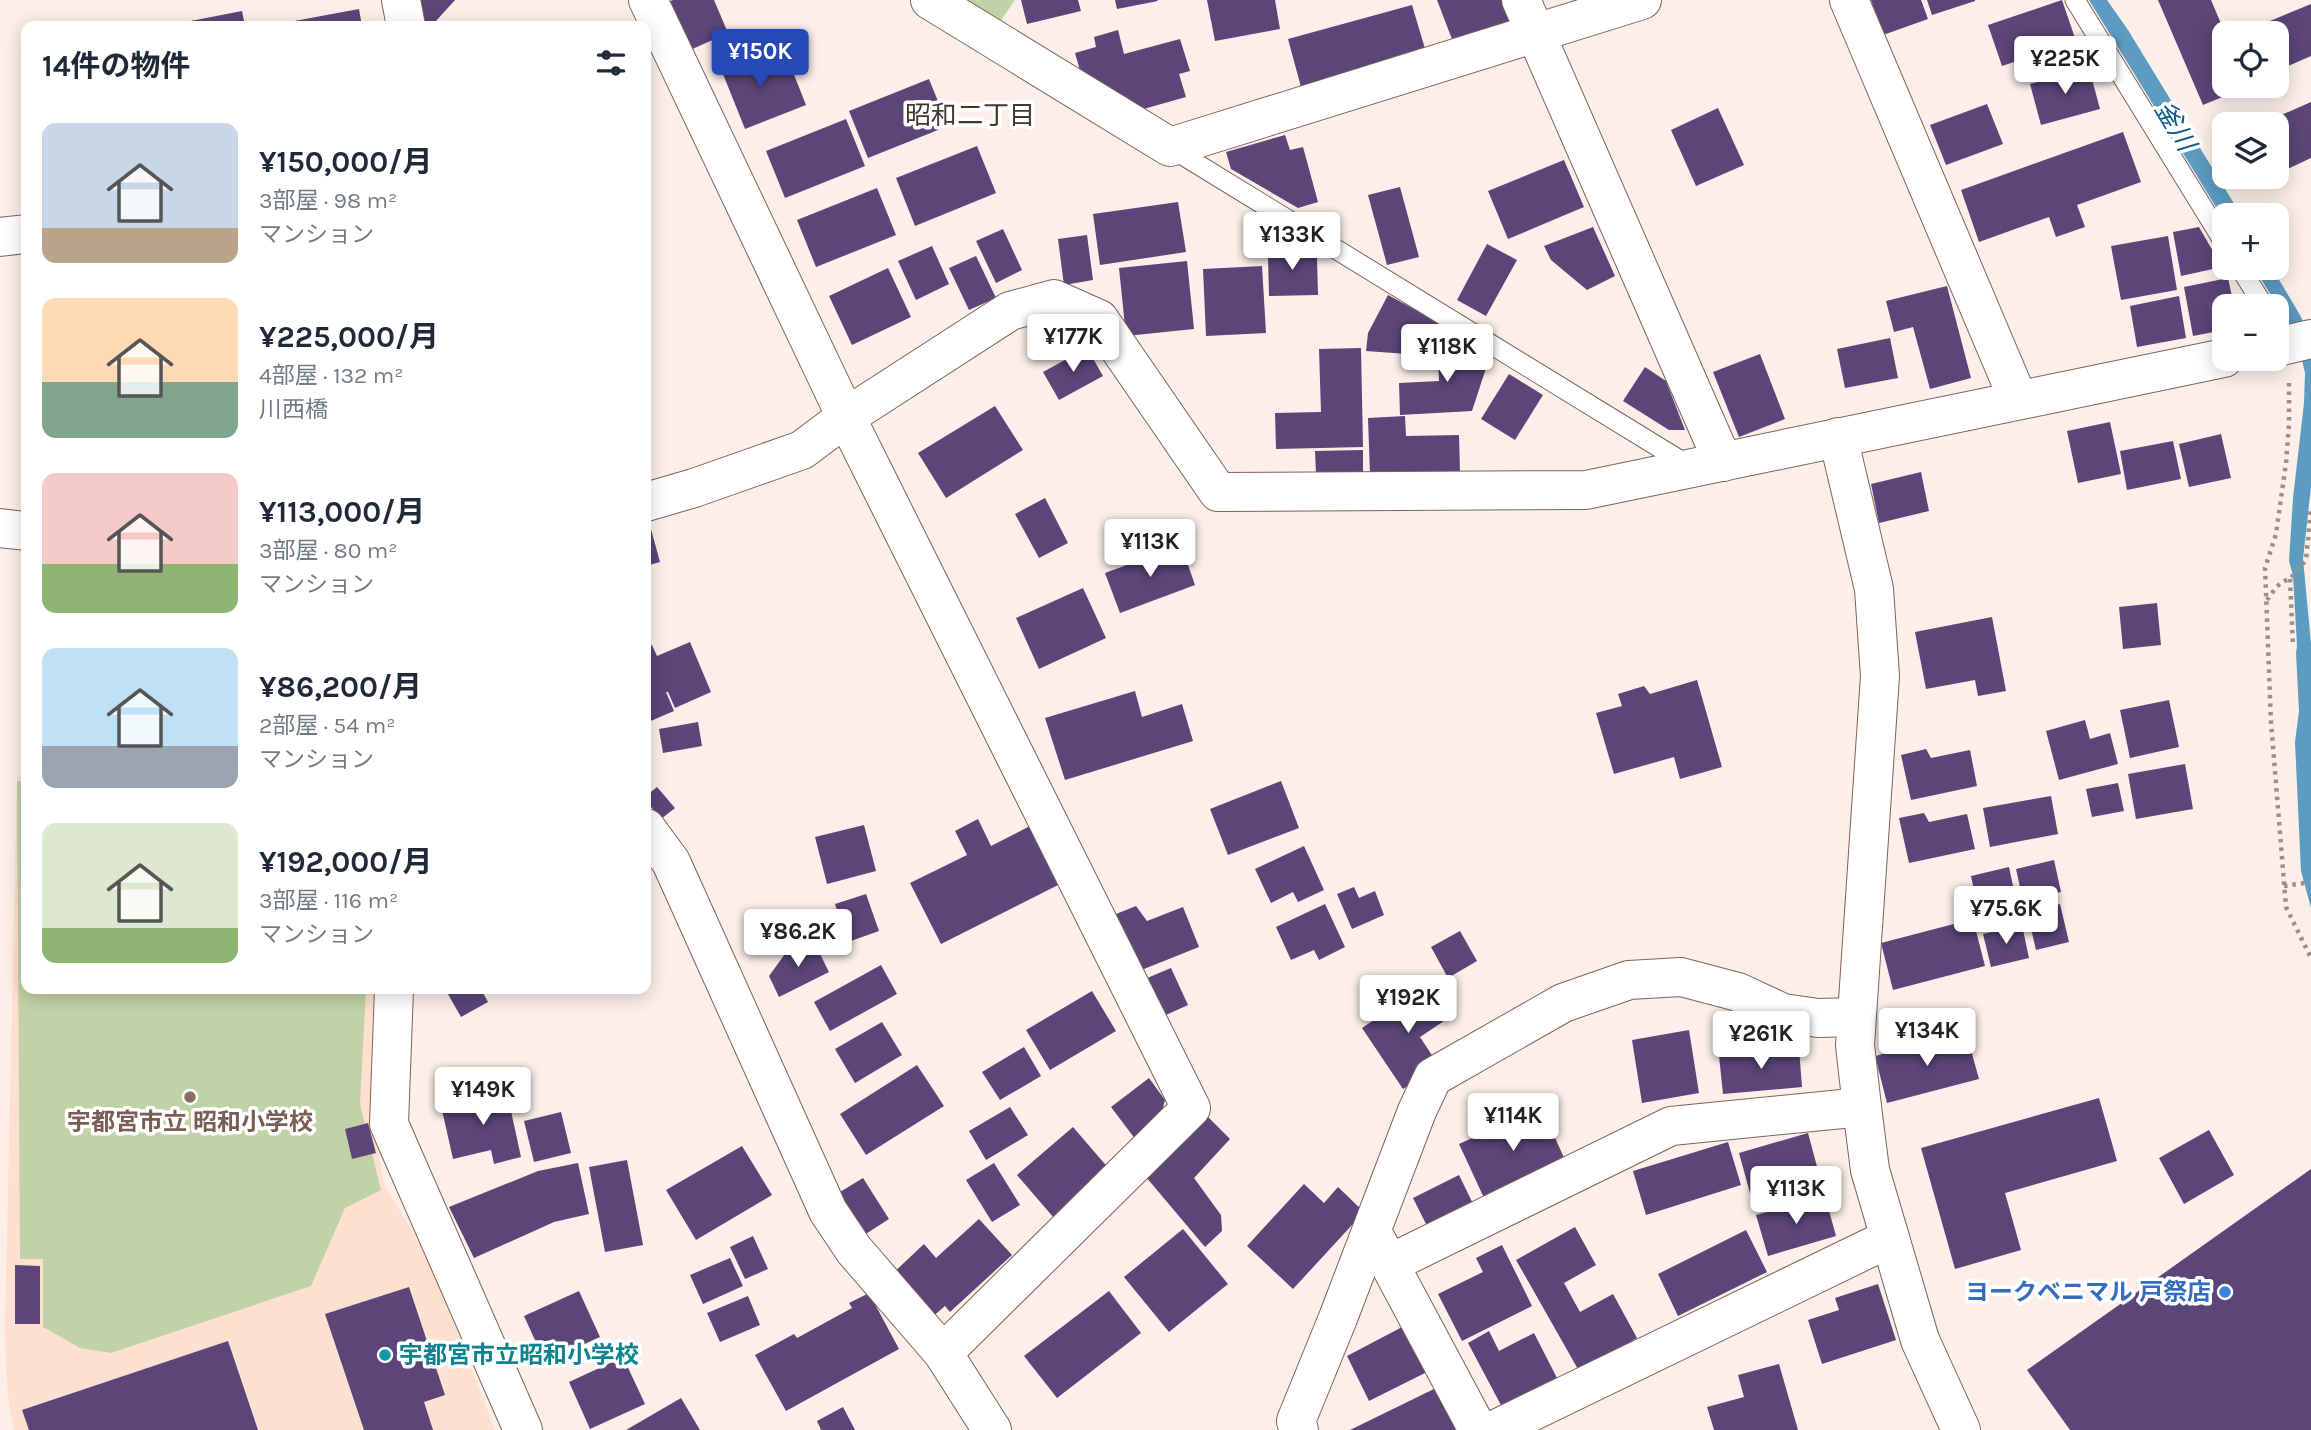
<!DOCTYPE html>
<html lang="ja">
<head>
<meta charset="utf-8">
<style>
  body { margin:0; font-family:Karla,"Noto Sans JP",sans-serif; background:#f2f2f3; color:#1f2937; height:100vh; display:flex; flex-direction:column; font-size:26px; white-space:nowrap }
  * { box-sizing:border-box; margin:0 }
  p { font-size:23px; color:#747a83 }
  .icon { flex:none; width:38px; height:38px; fill:none; stroke:currentColor; stroke-width:2; stroke-linecap:round; stroke-linejoin:round }
  .map { position:relative; flex:1; overflow:hidden }
  .drawer { position:absolute; left:21px; top:21px; width:630px; height:973px; display:flex; flex-direction:column; background:#fff; border-radius:14px; box-shadow:0 4px 18px #0003 }
  .drawer>* { flex:none }
  .fabs { position:absolute; left:2212px; top:21px; display:grid; gap:14px }
  .fabs a { display:grid; place-items:center; width:77px; height:77px; border-radius:14px; background:#fff; box-shadow:0 4px 18px #0003; font-size:35px }
  .price { position:absolute; translate:-50% -60px; padding:0 16px; border-radius:7px; background:#fff; color:#222; font-size:23px; line-height:46px; filter:drop-shadow(0 2px 4px #0008) }
  .price::after { content:''; position:absolute; left:50%; top:42px; width:21px; height:16px; margin-left:-10px; background:inherit; clip-path:polygon(0 0,100% 0,50% 100%) }
  .price.selected { background:#2749b8; color:#fff }
  ul { padding:0; list-style:none }
  li { display:flex; align-items:center; gap:21px; height:175px; padding:0 21px }
  li span { display:grid; place-items:center; flex:none; width:196px; height:140px; border-radius:14px; color:#555 }
  li>.icon { margin-inline-start:auto }
  span .icon { width:84px; height:84px; fill:#fffc; stroke-width:1 }
  li b { font-size:30px }
  h2 { display:flex; justify-content:space-between; align-items:center; height:84px; padding:0 21px; font-size:30px }
  .map>svg:first-child { display:block }
  .built { fill:#ffdfd0 }
  .green { fill:#c1d3a6 }
  .water { fill:#5c9cc2 }
  .building { fill:#5b4579 }
  .lines { fill:none; stroke-linecap:round; stroke-linejoin:round }
  .service-casing { stroke:#7e6256; stroke-width:21 }
  .minor-casing { stroke:#7e6256; stroke-width:40 }
  .path { stroke:#9c8f89; stroke-width:4.5; stroke-dasharray:3.5 5; stroke-linecap:butt }
  .service { stroke:#fff; stroke-width:19 }
  .minor { stroke:#fff; stroke-width:38 }
  .education-dot { fill:#8d6e63; stroke:#fff; stroke-width:2.5 }
  .shop-dot { fill:#3f7fe0; stroke:#fff; stroke-width:2.5 }
  .culture-dot { fill:#0f9aa8; stroke:#fff; stroke-width:2.5 }
  .labels { text-anchor:middle; dominant-baseline:central; stroke-width:7; stroke-linejoin:round; paint-order:stroke }
  .education-label { font-size:24px; font-weight:bold; fill:#785e54; stroke:#fff }
  .shop-label { font-size:24px; font-weight:bold; fill:#366cbe; stroke:#fff; text-anchor:end }
  .culture-label { font-size:24px; font-weight:bold; fill:#0d838f; stroke:#fff; text-anchor:start }
  .neighbourhood-label { font-size:26px; fill:#443731; stroke:#fff }
  .water-label { font-size:26px; font-style:italic; fill:#0b5d83; stroke:#fff }
</style>
</head>
<body>
<div class="map">
<svg width="2311" height="1430" viewBox="0 0 2311 1430">
  <rect width="100%" height="100%" fill="#fcefe9"/>
  <polygon class="built" points="17,776 26,776 26,989 374,989 370,1103 384,1184 431,1262 495,1430 14,1430 10,1413 6,1372 5,1326"/>
  <g class="green">
    <polygon points="943,0 1015,0 997,26"/>
    <polygon points="17,781 26,781 26,989 366,989 360,1104 381,1190 345,1208 311,1286 111,1353 80,1348 43,1327 43,1259 20,1259"/>
  </g>
  <g class="water">
    <polygon points="2089,0 2107,0 2128,30 2241,215 2224,215 2224,220"/>
    <polygon points="2254,268 2272,268 2300,315 2311,339 2311,487 2303,559 2311,643 2311,908 2301,871 2295,742 2299,711 2296,653 2297,646 2293,575 2289,561 2293,498 2304,403 2305,373 2302,360 2286,319"/>
  </g>
  <g class="building">
    <polygon points="414,0 455,0 436,21 416,24"/>
    <polygon points="673,0 714,0 728,33 688,51 666,3"/>
    <polygon points="1021,0 1078,0 1081,11 1027,24"/>
    <polygon points="1115,0 1157,0 1158,1 1117,9"/>
    <polygon points="1207,0 1275,0 1280,29 1215,41"/>
    <polygon points="1437,0 1509,0 1518,23 1455,47"/>
    <polygon points="1871,0 1921,0 1928,19 1883,35"/>
    <polygon points="1927,0 1975,0 1975,1 1932,15"/>
    <polygon points="2062,0 2076,41 2002,66 1988,25"/>
    <polygon points="2158,0 2211,0 2225,33 2224,86 2249,86 2203,105"/>
    <polygon points="2311,4 2311,56 2277,71 2277,33 2241,33"/>
    <polygon points="1412,5 1426,52 1301,87 1288,39"/>
    <polygon points="359,9 362,26 290,26 289,22"/>
    <polygon points="242,11 245,26 170,26 170,25"/>
    <polygon points="1118,30 1124,54 1180,39 1190,71 1179,74 1186,97 1133,112 1081,74 1075,53 1096,47 1094,37"/>
    <polygon points="744,49 754,75 789,62 806,105 745,129 717,59"/>
    <polygon points="2089,68 2100,109 2041,125 2030,84"/>
    <polygon points="929,79 948,126 868,158 849,111"/>
    <polygon points="2311,102 2311,158 2277,174 2277,124 2261,124"/>
    <polygon points="1987,104 2003,144 1946,165 1930,125"/>
    <polygon points="1718,108 1744,165 1696,186 1671,130"/>
    <polygon points="846,119 865,166 785,198 766,151"/>
    <polygon points="2123,132 2141,182 2077,205 2085,227 2056,237 2049,217 1979,242 1961,190"/>
    <polygon points="1285,135 1290,150 1303,147 1318,202 1298,208 1231,169 1226,152"/>
    <polygon points="977,146 996,193 915,226 896,178"/>
    <polygon points="1564,160 1584,207 1508,239 1488,191"/>
    <polygon points="2238,177 2271,177 2244,189"/>
    <polygon points="1400,187 1419,257 1387,265 1368,195"/>
    <polygon points="877,188 896,235 816,267 797,220"/>
    <polygon points="1178,202 1186,252 1100,265 1093,214"/>
    <polygon points="1593,227 1615,276 1587,290 1551,260 1544,246"/>
    <polygon points="2199,227 2222,267 2181,276 2173,232"/>
    <polygon points="1003,229 1022,270 996,283 976,241"/>
    <polygon points="1087,235 1093,280 1064,285 1058,239"/>
    <polygon points="2168,236 2177,290 2121,300 2111,246"/>
    <polygon points="1290,242 1317,258 1318,295 1269,296 1268,257 1274,256 1273,243"/>
    <polygon points="1487,244 1517,260 1486,316 1457,300"/>
    <polygon points="932,246 949,284 916,300 898,261"/>
    <polygon points="976,256 996,298 969,310 949,268"/>
    <polygon points="1187,261 1194,329 1126,336 1119,268"/>
    <polygon points="1262,266 1266,333 1206,336 1203,269"/>
    <polygon points="888,268 911,317 852,345 829,296"/>
    <polygon points="2228,278 2234,306 2224,306 2224,330 2193,336 2184,287"/>
    <polygon points="1947,286 1971,378 1930,389 1913,327 1894,332 1886,301"/>
    <polygon points="1388,295 1438,322 1421,355 1366,351 1368,333"/>
    <polygon points="2179,296 2186,338 2137,347 2130,306"/>
    <polygon points="1890,338 1898,378 1845,388 1837,349"/>
    <polygon points="1087,348 1103,376 1059,400 1043,372"/>
    <polygon points="1361,348 1363,447 1276,449 1275,413 1321,412 1319,349"/>
    <polygon points="1475,348 1491,353 1472,411 1400,415 1399,383 1439,381 1438,350"/>
    <polygon points="1760,354 1785,419 1739,437 1713,372"/>
    <polygon points="1645,367 1666,381 1685,430 1669,430 1623,401"/>
    <polygon points="1509,374 1543,395 1515,440 1481,419"/>
    <polygon points="995,406 1023,450 946,498 918,453"/>
    <polygon points="1405,416 1406,436 1459,435 1460,472 1370,475 1368,418"/>
    <polygon points="2110,422 2121,474 2078,483 2067,431"/>
    <polygon points="2221,434 2231,478 2189,487 2179,444"/>
    <polygon points="2173,441 2181,479 2127,490 2120,451"/>
    <polygon points="1363,450 1363,472 1316,474 1315,451"/>
    <polygon points="1921,472 1929,511 1879,523 1871,484"/>
    <polygon points="1045,498 1068,543 1039,558 1015,514"/>
    <polygon points="649,522 660,562 646,566 646,523"/>
    <polygon points="1181,545 1195,585 1120,613 1105,573"/>
    <polygon points="1083,588 1106,638 1039,669 1016,618"/>
    <polygon points="2157,603 2161,645 2123,649 2119,607"/>
    <polygon points="1992,617 2006,691 1978,696 1975,680 1926,689 1915,632"/>
    <polygon points="690,642 711,692 675,708 668,692 666,692 674,711 646,723 646,648 652,645 657,656"/>
    <polygon points="1697,680 1722,767 1680,779 1674,757 1614,774 1596,713 1622,706 1618,694 1644,686 1650,694"/>
    <polygon points="1135,691 1142,717 1182,704 1193,741 1065,780 1045,718"/>
    <polygon points="2169,700 2179,747 2130,758 2120,710"/>
    <polygon points="2085,720 2090,739 2110,733 2118,764 2059,780 2046,731"/>
    <polygon points="698,722 702,746 663,753 659,729"/>
    <polygon points="1926,749 1931,758 1970,750 1977,786 1911,800 1901,755"/>
    <polygon points="2185,764 2193,809 2136,819 2128,774"/>
    <polygon points="1281,781 1299,828 1228,855 1210,809"/>
    <polygon points="2118,783 2124,811 2092,817 2086,789"/>
    <polygon points="657,787 675,808 661,819 646,801 646,796"/>
    <polygon points="2051,796 2058,834 1990,847 1983,808"/>
    <polygon points="1924,813 1929,822 1967,814 1975,849 1909,863 1899,818"/>
    <polygon points="978,819 991,846 1030,826 1060,884 941,944 910,883 967,855 955,831"/>
    <polygon points="864,825 876,871 827,884 815,837"/>
    <polygon points="1304,846 1324,890 1298,902 1293,892 1271,903 1255,869"/>
    <polygon points="2054,860 2061,892 2023,901 2016,869"/>
    <polygon points="2009,867 2016,900 1978,909 1971,876"/>
    <polygon points="1354,887 1359,898 1375,891 1384,915 1352,929 1337,894"/>
    <polygon points="866,894 879,931 848,942 835,904"/>
    <polygon points="1325,904 1345,947 1319,960 1314,950 1291,960 1276,927"/>
    <polygon points="2060,904 2069,942 2036,950 2027,912"/>
    <polygon points="1136,906 1147,921 1183,907 1199,947 1139,971 1116,914"/>
    <polygon points="1973,919 1985,966 1893,990 1881,943"/>
    <polygon points="2022,925 2029,958 1991,967 1983,934"/>
    <polygon points="1460,931 1477,961 1448,978 1431,947"/>
    <polygon points="813,940 829,972 779,997 769,976 785,954"/>
    <polygon points="881,965 897,994 830,1031 814,1002"/>
    <polygon points="1171,968 1188,1005 1157,1019 1140,981"/>
    <polygon points="1427,984 1450,1017 1420,1037 1439,1066 1403,1089 1362,1028"/>
    <polygon points="445,989 481,989 488,1002 461,1017"/>
    <polygon points="1092,991 1116,1031 1050,1070 1026,1030"/>
    <polygon points="882,1022 902,1055 855,1083 835,1049"/>
    <polygon points="1689,1030 1699,1093 1642,1103 1632,1040"/>
    <polygon points="1966,1032 1979,1079 1887,1103 1875,1056"/>
    <polygon points="1024,1047 1041,1076 1000,1100 982,1072"/>
    <polygon points="1799,1048 1802,1087 1723,1094 1719,1056"/>
    <polygon points="917,1065 944,1106 866,1155 840,1114"/>
    <polygon points="1149,1078 1165,1100 1159,1122 1136,1140 1111,1107"/>
    <polygon points="506,1088 521,1157 494,1164 491,1150 453,1159 442,1110 472,1103 471,1095"/>
    <polygon points="2099,1098 2117,1161 2005,1193 2021,1250 1955,1269 1921,1148"/>
    <polygon points="1010,1107 1028,1135 986,1160 969,1131"/>
    <polygon points="1541,1107 1566,1162 1485,1200 1459,1144"/>
    <polygon points="561,1112 571,1153 534,1162 524,1121"/>
    <polygon points="1203,1112 1230,1139 1194,1178 1221,1215 1222,1231 1205,1247 1146,1177"/>
    <polygon points="368,1123 376,1153 352,1159 345,1129"/>
    <polygon points="1073,1127 1110,1170 1054,1218 1017,1175"/>
    <polygon points="2209,1130 2234,1175 2184,1204 2159,1158"/>
    <polygon points="1808,1133 1819,1174 1750,1193 1739,1153"/>
    <polygon points="1728,1142 1741,1185 1646,1215 1633,1171"/>
    <polygon points="742,1146 772,1195 696,1240 666,1190"/>
    <polygon points="627,1160 643,1245 605,1252 589,1167"/>
    <polygon points="578,1163 589,1214 554,1222 474,1258 449,1207 538,1171"/>
    <polygon points="994,1163 1020,1205 992,1222 966,1180"/>
    <polygon points="2311,1169 2311,1430 2070,1430 2027,1370"/>
    <polygon points="1459,1175 1477,1212 1431,1234 1413,1198"/>
    <polygon points="863,1178 889,1219 861,1237 835,1195"/>
    <polygon points="1304,1184 1324,1203 1338,1187 1364,1212 1293,1289 1247,1246"/>
    <polygon points="1825,1196 1836,1236 1768,1256 1756,1215"/>
    <polygon points="979,1219 1012,1255 950,1312 945,1306 930,1319 890,1276 924,1244 936,1258"/>
    <polygon points="1575,1227 1596,1265 1564,1283 1580,1312 1613,1294 1637,1338 1579,1371 1516,1260"/>
    <polygon points="1183,1229 1228,1284 1169,1332 1124,1277"/>
    <polygon points="1746,1230 1767,1272 1678,1316 1658,1274"/>
    <polygon points="753,1236 768,1269 745,1279 730,1247"/>
    <polygon points="1502,1245 1532,1306 1462,1341 1438,1294 1483,1272 1476,1258"/>
    <polygon points="730,1258 743,1286 703,1304 690,1275"/>
    <polygon points="15,1265 40,1266 40,1324 15,1324"/>
    <polygon points="1878,1284 1896,1340 1822,1364 1808,1320 1839,1310 1835,1298"/>
    <polygon points="409,1287 445,1395 424,1402 433,1430 364,1430 325,1314"/>
    <polygon points="579,1291 600,1337 545,1362 524,1316"/>
    <polygon points="1109,1291 1141,1333 1057,1398 1024,1356"/>
    <polygon points="869,1293 899,1349 786,1411 755,1355 794,1334 797,1338 852,1308 849,1303"/>
    <polygon points="748,1296 760,1325 720,1342 707,1313"/>
    <polygon points="1404,1326 1427,1372 1369,1401 1347,1356"/>
    <polygon points="1489,1331 1499,1351 1534,1333 1557,1378 1502,1407 1468,1343"/>
    <polygon points="228,1341 258,1430 29,1430 22,1410"/>
    <polygon points="623,1357 645,1404 590,1429 569,1382"/>
    <polygon points="1779,1364 1798,1430 1714,1430 1707,1407 1744,1397 1738,1375"/>
    <polygon points="1436,1388 1458,1430 1350,1430"/>
    <polygon points="681,1398 700,1430 626,1430"/>
    <polygon points="843,1407 855,1430 821,1430 817,1421"/>
  </g>
  <g class="lines">
    <defs>
      <g id="service">
        <polyline points="2075,0 2224,242"/>
        <polyline points="1171,148 1691,467"/>
        <polyline points="2240,268 2264,306"/>
      </g>
      <g id="minor">
        <polyline points="401,0 406,26"/>
        <polyline points="648,0 846,417 1191,1108 943,1353"/>
        <polyline points="930,0 1170,147 1642,0"/>
        <polyline points="1521,0 1723,462"/>
        <polyline points="1849,0 2018,399"/>
        <polyline points="0,237 26,234"/>
        <polyline points="2277,347 2311,339"/>
        <polyline points="1838,437 1874,589 1880,676 1855,1045 1862,1107 1870,1170 1920,1340 1961,1430"/>
        <polyline points="646,502 694,488 802,450 846,417 1010,311 1054,299 1099,319 1218,492 1586,490 2224,358"/>
        <polyline points="0,528 26,531"/>
        <polyline points="646,828 671,862 828,1211 854,1250 943,1353 992,1430"/>
        <polyline points="394,989 389,1124 523,1430"/>
        <polyline points="1377,1241 1478,1430"/>
        <polyline points="1389,1264 1671,1126 1862,1107"/>
        <polyline points="1299,1430 1296,1421 1338,1318 1417,1111 1433,1077 1563,1003 1629,980 1681,977 1738,992 1783,1013 1818,1018 1856,1017"/>
        <polyline points="1494,1430 1890,1238"/>
      </g>
    </defs>
    <use href="#service" class="service-casing"/>
    <use href="#minor" class="minor-casing"/>
    <g class="path">
      <polyline points="2289,383 2289,424 2286,463 2276,534 2265,568 2271,722 2286,907 2311,958"/>
      <polyline points="2290,579 2293,646"/>
      <path d="M2267,600C2273,592 2279,581 2290,579L2306,560L2311,507"/>
      <polyline points="2284,886 2311,882"/>
    </g>
    <use href="#service" class="service"/>
    <use href="#minor" class="minor"/>
  </g>
  <circle class="education-dot" cx="190" cy="1097" r="7"/>
  <circle class="shop-dot" cx="2225" cy="1292" r="7"/>
  <circle class="culture-dot" cx="385" cy="1355" r="7"/>
  <g class="labels">
    <g class="education-label">
      <text x="190" y="1122">宇都宮市立 昭和小学校</text>
    </g>
    <g class="shop-label">
      <text x="2211" y="1292">ヨークベニマル 戸祭店</text>
    </g>
    <g class="culture-label">
      <text x="399" y="1355">宇都宮市立昭和小学校</text>
    </g>
    <g class="neighbourhood-label">
      <text x="970" y="115">昭和二丁目</text>
    </g>
    <g class="water-label">
      <text transform="translate(2175 126) rotate(59)">釜川</text>
    </g>
  </g>
</svg>
<div class="fabs">
<a><svg class="icon" aria-label="locate" viewBox="0 0 24 24"><circle cx="12" cy="12" r="6"/><path d="M12 2v4M12 18v4M2 12h4M18 12h4"/></svg></a>
<a><svg class="icon" aria-label="layers" viewBox="0 0 24 24"><path d="M12 4l9 5-9 5-9-5zM3 14l9 5 9-5"/></svg></a>
<a>+</a>
<a>−</a>
</div>
<b class="price selected" style="left:760px;top:89px">¥150K</b>
<b class="price" style="left:2065px;top:96px">¥225K</b>
<b class="price" style="left:1292px;top:272px">¥133K</b>
<b class="price" style="left:1073px;top:374px">¥177K</b>
<b class="price" style="left:1447px;top:384px">¥118K</b>
<b class="price" style="left:1150px;top:579px">¥113K</b>
<b class="price" style="left:2006px;top:946px">¥75.6K</b>
<b class="price" style="left:798px;top:969px">¥86.2K</b>
<b class="price" style="left:1408px;top:1035px">¥192K</b>
<b class="price" style="left:1927px;top:1068px">¥134K</b>
<b class="price" style="left:1761px;top:1071px">¥261K</b>
<b class="price" style="left:483px;top:1127px">¥149K</b>
<b class="price" style="left:1513px;top:1153px">¥114K</b>
<b class="price" style="left:1796px;top:1226px">¥113K</b>
<section class="drawer">
<h2>14件の物件<svg class="icon" aria-label="filters" viewBox="0 0 24 24"><path d="M4 7h16M4 17h16"/><circle cx="9" cy="7" r="2"/><circle cx="15" cy="17" r="2"/></svg></h2>
<ul>
<li><span style="background:linear-gradient(#c9d6e8 75%,#b9a48a 0)"><svg class="icon" aria-label="home" viewBox="0 0 24 24"><path d="M3 11l9-7 9 7M6 9v11h12V9"/></svg></span><div><b>¥150,000/月</b><p>3部屋 · 98 m²</p><p>マンション</p></div></li>
<li><span style="background:linear-gradient(#ffd9b3 60%,#7fa58c 0)"><svg class="icon" aria-label="home" viewBox="0 0 24 24"><path d="M3 11l9-7 9 7M6 9v11h12V9"/></svg></span><div><b>¥225,000/月</b><p>4部屋 · 132 m²</p><p>川西橋</p></div></li>
<li><span style="background:linear-gradient(#f6c9c9 65%,#8fb573 0)"><svg class="icon" aria-label="home" viewBox="0 0 24 24"><path d="M3 11l9-7 9 7M6 9v11h12V9"/></svg></span><div><b>¥113,000/月</b><p>3部屋 · 80 m²</p><p>マンション</p></div></li>
<li><span style="background:linear-gradient(#bfe0f5 70%,#9aa5b1 0)"><svg class="icon" aria-label="home" viewBox="0 0 24 24"><path d="M3 11l9-7 9 7M6 9v11h12V9"/></svg></span><div><b>¥86,200/月</b><p>2部屋 · 54 m²</p><p>マンション</p></div></li>
<li><span style="background:linear-gradient(#dfe7d0 75%,#8fb573 0)"><svg class="icon" aria-label="home" viewBox="0 0 24 24"><path d="M3 11l9-7 9 7M6 9v11h12V9"/></svg></span><div><b>¥192,000/月</b><p>3部屋 · 116 m²</p><p>マンション</p></div></li>
</ul>
</section>
</div>
</body>
</html>
